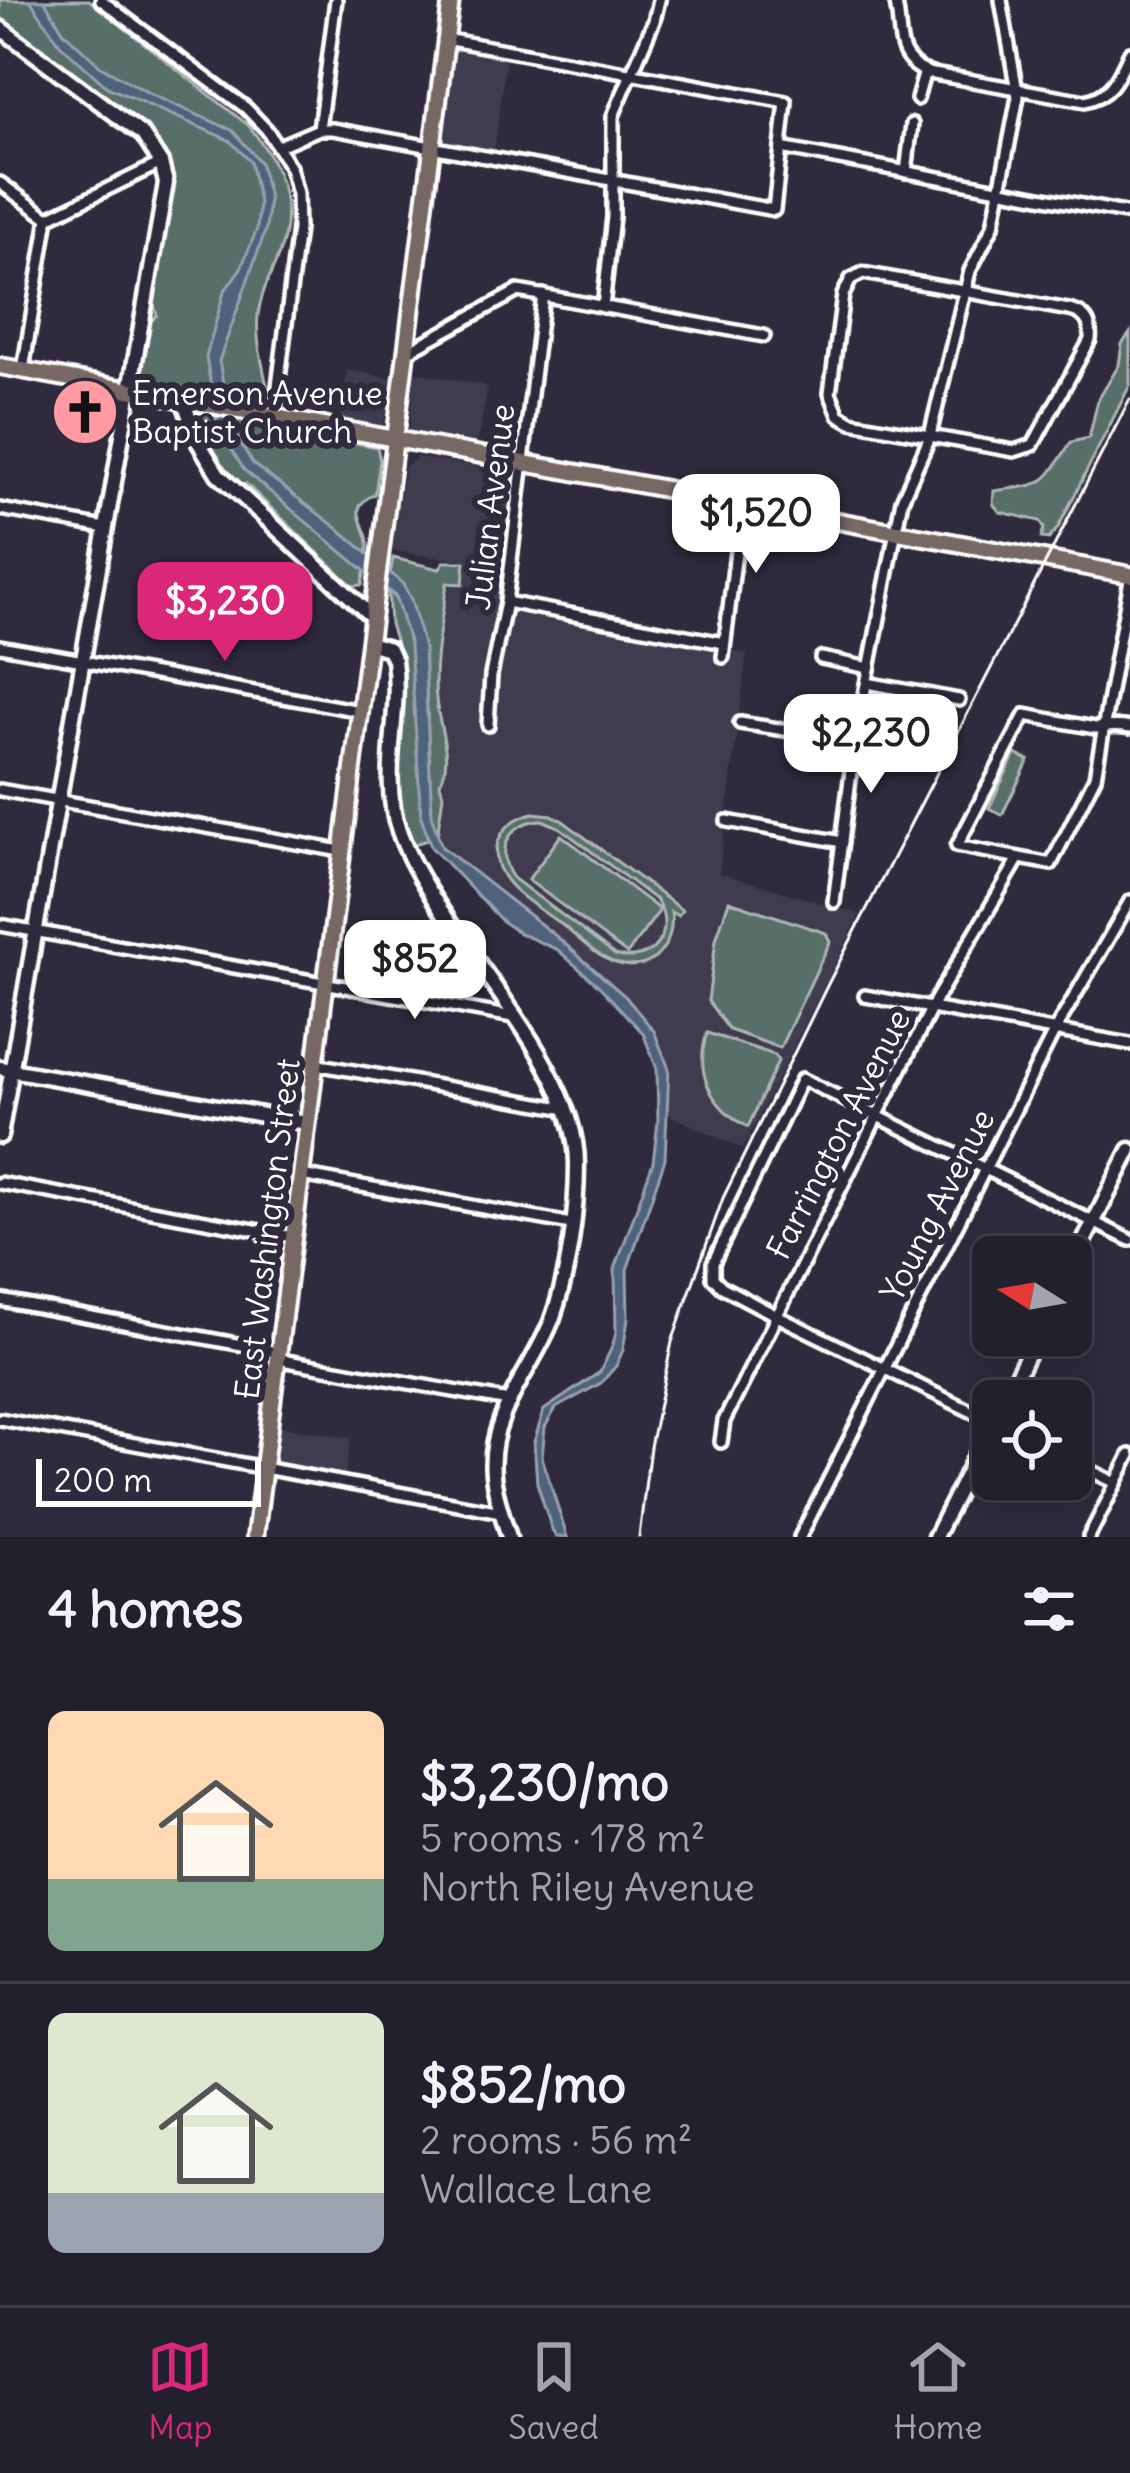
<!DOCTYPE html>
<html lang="en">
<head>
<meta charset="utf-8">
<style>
  body { margin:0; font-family:Delius,sans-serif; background:#2f2d3a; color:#f1f3f6; height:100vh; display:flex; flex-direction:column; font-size:45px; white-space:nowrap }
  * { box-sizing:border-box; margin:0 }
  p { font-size:39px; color:#a3a3aa }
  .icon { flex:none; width:66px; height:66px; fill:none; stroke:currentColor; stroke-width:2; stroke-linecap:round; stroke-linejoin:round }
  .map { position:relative; height:1537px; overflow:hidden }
  .details { display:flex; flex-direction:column; background:#23202e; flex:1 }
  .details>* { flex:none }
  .needle { width:78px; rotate:281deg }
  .buttons { position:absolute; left:972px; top:1236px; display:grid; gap:24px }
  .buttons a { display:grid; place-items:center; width:120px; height:120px; border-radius:18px; background:#23202e; box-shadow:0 6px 30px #0003,0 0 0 3px #403e4a; font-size:60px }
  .scale { position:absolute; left:36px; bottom:30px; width:225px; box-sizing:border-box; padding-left:12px; border:6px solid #fff; border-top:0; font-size:33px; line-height:42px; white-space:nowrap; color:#fff; -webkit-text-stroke:9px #2f2a3d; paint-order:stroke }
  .price { position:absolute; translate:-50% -102px; padding:0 27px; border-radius:24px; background:#fff; color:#222; font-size:39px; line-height:78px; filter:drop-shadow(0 3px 6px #0008) }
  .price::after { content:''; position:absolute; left:50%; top:72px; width:36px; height:27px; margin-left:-18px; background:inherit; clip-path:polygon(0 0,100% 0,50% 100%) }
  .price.selected { background:#db2777; color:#fff }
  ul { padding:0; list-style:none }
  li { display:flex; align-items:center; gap:36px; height:300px; padding:0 48px }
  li+li { border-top:3px solid #403e4a }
  li span { display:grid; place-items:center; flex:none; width:336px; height:240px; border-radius:18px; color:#555 }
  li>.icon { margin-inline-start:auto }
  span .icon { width:144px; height:144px; fill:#fffc; stroke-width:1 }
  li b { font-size:51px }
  h2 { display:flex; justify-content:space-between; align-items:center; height:144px; padding:0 48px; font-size:51px }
  .tabs { display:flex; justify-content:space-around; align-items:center; height:168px; border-top:3px solid #403e4a; background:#23202e; font-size:33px; color:#a3a3aa }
  .tabs a { display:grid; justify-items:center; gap:6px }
  .tabs .selected { color:#db2777 }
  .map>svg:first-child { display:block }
  .built { fill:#413a50 }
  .green { fill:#596e68; stroke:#acb6b4; stroke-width:3; fill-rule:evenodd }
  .water { fill:#50627b; stroke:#96a1b0; stroke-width:3 }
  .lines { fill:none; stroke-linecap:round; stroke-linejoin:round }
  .street-casing { stroke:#fff; stroke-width:18 }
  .secondary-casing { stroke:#fff; stroke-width:21 }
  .primary-casing { stroke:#fff; stroke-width:22 }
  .street { stroke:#2f2a3d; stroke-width:9 }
  .secondary { stroke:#2f2a3d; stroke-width:12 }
  .primary { stroke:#776864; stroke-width:14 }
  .rail { stroke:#fff; stroke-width:3 }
  .labels { text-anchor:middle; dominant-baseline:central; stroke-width:12; stroke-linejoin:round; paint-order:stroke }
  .poi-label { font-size:33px; fill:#fff; stroke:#2f2a3d; text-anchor:start }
  .street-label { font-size:33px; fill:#fff; stroke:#2f2a3d }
</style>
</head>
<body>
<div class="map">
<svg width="1130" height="1537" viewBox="0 0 1130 1537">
  <rect width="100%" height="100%" fill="#2f2a3d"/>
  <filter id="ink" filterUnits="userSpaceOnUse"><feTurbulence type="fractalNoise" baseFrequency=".00833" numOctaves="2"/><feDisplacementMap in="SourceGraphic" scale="24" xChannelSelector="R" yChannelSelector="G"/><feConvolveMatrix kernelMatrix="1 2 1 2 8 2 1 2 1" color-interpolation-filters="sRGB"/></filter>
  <g filter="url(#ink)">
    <g class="built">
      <polygon points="456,49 506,58 494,155 443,146"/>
      <polygon points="348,370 391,378 383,430 338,423"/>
      <polygon points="415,372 488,386 477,446 409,434"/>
      <polygon points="417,457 480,467 480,472 516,479 501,611 747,653 719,873 860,914 743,1149 667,1114 669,1069 654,1030 625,996 557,937 456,861 437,837 442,820 444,742 436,700 438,653 447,582 463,584 466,561 392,551 404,468"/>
      <polygon points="279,1426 351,1438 344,1479 274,1467"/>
    </g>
    <g class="green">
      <path d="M0,0H89L248,125C276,159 296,200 282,245C275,269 261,289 258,315C255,343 265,371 269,398L265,404L206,397L139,383L149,323L157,315L154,305L173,180L162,150L149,132L0,20Z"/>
      <path d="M1130,333V385L1058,528L1049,539L1041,538L1044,528L1040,521L1000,512L993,504L994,491C1047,483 1041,489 1071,442L1089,438L1098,400L1119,365L1122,344Z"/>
      <path d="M193,410L301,432L304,438L309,434L377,447L380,460L375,494C343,509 368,524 368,544C368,558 364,572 362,585L353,586L246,484L238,490C215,471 196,438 193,410Z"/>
      <path d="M393,558L439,569L444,562H465L463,584L447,583C442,620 432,661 436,699C438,725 454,758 440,783L443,795L437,837L432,818L424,648L390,574Z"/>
      <path d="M388,590C427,623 412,784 428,840L414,844L397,799L402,661L390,624Z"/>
      <polygon points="1015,754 1029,760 1002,815 989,808"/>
      <path d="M533,813L552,815L563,821L682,910L678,916L671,912C675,941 656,971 624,965C601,962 579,938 562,925C536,905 486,881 498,842C504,825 517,817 533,813ZM542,820L559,827L656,900C678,932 652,966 615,955L513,878C494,851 509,821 542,820Z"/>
      <polygon points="561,835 660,910 627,954 528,880"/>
      <polygon points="729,901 826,933 830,942 780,1048 729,1030 708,1001 716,939"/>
      <path d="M707,1033L775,1055L778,1061L748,1127C711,1107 694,1074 707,1033Z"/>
    </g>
    <polygon class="water" points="30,0 44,0 64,32 99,65 154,96 232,130 260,162 269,198 266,229 219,361 231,427 253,464 345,534 402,583 411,599 424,648 432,818 442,847 557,937 625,996 654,1031 669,1069 665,1159 627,1270 628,1319 623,1350 616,1366 601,1383 556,1408 545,1427 542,1457 567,1537 556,1537 552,1530 537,1483 534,1442 544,1410 600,1372 612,1347 616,1333 615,1269 653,1162 658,1122 657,1069 643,1033 599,986 558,950 519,933 502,921 431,847 421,816 410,645 395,596 244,470 218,427 206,357 224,292 241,268 257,229 259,203 250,161 229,140 107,87 60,44"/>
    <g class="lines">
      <defs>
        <g id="street">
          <polyline points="101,0 246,108 267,130 290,167 297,194 298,229 274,418"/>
          <path d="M895,0C904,31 891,57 928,73L1085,101C1113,95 1118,76 1130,52"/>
          <polyline points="917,99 925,71"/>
          <polyline points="319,129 336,0"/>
          <polyline points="279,146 319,129 333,129 774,210 786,102 445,39"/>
          <polyline points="781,148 1130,214"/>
          <polyline points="906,172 912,124"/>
          <polyline points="0,183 48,218"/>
          <polyline points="48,218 161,163"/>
          <path d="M863,273L1069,310C1085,313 1092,323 1090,340L1033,445L1014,451L851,422L839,415L830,393L843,295L851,279Z"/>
          <polyline points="603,307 613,217 613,116 654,21 659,0"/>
          <polyline points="405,353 518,291 764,336"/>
          <polyline points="23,370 48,218"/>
          <polyline points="0,509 105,528"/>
          <path d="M1130,580L1105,719L1104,726L1095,777L1051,864L957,846L1025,715L1095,728C1108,727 1116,725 1130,728"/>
          <polyline points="506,602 724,643"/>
          <polyline points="0,646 360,711"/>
          <polyline points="723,657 742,503"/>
          <polyline points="821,658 869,668"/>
          <polyline points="867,683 959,700"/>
          <polyline points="740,723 855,741"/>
          <polyline points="488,725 491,675 506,602 543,295"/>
          <polyline points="0,790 341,851"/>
          <polyline points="727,821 842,842"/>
          <polyline points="834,902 855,741 902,500 929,439 970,271 993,226 1018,97 1001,0"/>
          <polyline points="0,925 513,1017"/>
          <polyline points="865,996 1130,1044"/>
          <polyline points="315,1064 567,1109"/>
          <polyline points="301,1175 571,1224"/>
          <polyline points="0,1183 293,1237"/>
          <polyline points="0,1300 269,1350 287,1361 509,1401"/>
          <polyline points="0,1419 501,1512"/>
          <polyline points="993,1422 777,1316 722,1287 713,1278 713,1263 802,1079 1130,1240"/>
          <polyline points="721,1442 724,1421 936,999 1019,858"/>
          <polyline points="1071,1461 1116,1483"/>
          <polyline points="800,1537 1055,1030 1130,901"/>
          <polyline points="1089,1537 1130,1455"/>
        </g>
        <g id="secondary">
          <polyline points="0,28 143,135 161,163 166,183 0,1136"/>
          <polyline points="183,400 199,443 218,474 372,617"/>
          <path d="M369,643L389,649L394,660C402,717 379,774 399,831C434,932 577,1058 577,1164C577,1213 569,1271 553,1317C533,1371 487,1414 493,1475C495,1496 503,1517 509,1537"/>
          <polyline points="0,1068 307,1123"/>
          <polyline points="1071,1267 1130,1150"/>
          <polyline points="1004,1401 1037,1335"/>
          <polyline points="935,1537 993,1422"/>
        </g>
        <g id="primary">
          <polyline points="0,366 1130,575"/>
          <polyline points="255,1537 451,0"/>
        </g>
      </defs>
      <use href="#street" class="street-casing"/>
      <use href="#secondary" class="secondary-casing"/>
      <use href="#primary" class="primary-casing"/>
      <use href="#street" class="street"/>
      <use href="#secondary" class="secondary"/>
      <use href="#primary" class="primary"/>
      <polyline class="rail" points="639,1537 650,1447 672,1342 723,1198 829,982 1130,399"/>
    </g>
  </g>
  <defs>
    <symbol id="church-disc" viewBox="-11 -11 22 22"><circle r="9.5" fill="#ff9aa2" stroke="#2f2a3d"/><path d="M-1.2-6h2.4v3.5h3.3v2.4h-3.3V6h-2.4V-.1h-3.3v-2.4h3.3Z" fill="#111"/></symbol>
  </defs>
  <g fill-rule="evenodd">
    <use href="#church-disc" x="47" y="374" width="76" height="76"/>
  </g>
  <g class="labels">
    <g class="poi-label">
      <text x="132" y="393">Emerson Avenue<tspan x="132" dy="38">Baptist Church</tspan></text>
    </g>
    <g class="street-label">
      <text transform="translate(490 507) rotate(-83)">Julian Avenue</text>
      <text transform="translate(838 1134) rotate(-63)">Farrington Avenue</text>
      <text transform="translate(937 1205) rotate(-63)">Young Avenue</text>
      <text transform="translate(267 1229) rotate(-83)">East Washington Street</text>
    </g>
  </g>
</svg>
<div class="buttons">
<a><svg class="needle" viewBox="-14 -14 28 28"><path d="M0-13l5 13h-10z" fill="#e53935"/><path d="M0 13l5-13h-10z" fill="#a3a3aa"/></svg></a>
<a><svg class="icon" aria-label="locate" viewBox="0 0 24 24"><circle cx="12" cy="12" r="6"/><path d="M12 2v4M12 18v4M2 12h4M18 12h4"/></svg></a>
</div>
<div class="scale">200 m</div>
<b class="price" style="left:756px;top:576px">$1,520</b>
<b class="price selected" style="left:225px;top:664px">$3,230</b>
<b class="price" style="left:871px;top:796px">$2,230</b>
<b class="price" style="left:415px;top:1022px">$852</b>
</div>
<section class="details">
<h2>4 homes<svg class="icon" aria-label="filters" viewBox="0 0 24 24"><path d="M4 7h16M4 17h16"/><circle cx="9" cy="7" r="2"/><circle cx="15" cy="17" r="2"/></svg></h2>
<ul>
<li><span style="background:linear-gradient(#ffd9b3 70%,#7fa58c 0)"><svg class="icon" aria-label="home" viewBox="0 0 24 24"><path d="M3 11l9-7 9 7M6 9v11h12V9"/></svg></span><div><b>$3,230/mo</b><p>5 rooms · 178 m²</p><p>North Riley Avenue</p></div></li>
<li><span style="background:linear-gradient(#dfe7d0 75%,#9aa5b1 0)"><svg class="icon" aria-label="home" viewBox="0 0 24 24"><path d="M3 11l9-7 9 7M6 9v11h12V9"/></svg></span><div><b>$852/mo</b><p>2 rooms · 56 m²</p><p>Wallace Lane</p></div></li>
</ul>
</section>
<nav class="tabs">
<a class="selected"><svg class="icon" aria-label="map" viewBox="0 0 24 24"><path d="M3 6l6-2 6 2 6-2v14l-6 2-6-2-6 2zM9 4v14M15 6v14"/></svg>Map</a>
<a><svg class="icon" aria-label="saved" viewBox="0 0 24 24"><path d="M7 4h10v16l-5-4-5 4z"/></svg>Saved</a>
<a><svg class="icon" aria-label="home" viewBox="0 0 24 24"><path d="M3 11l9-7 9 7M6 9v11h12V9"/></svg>Home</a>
</nav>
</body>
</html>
